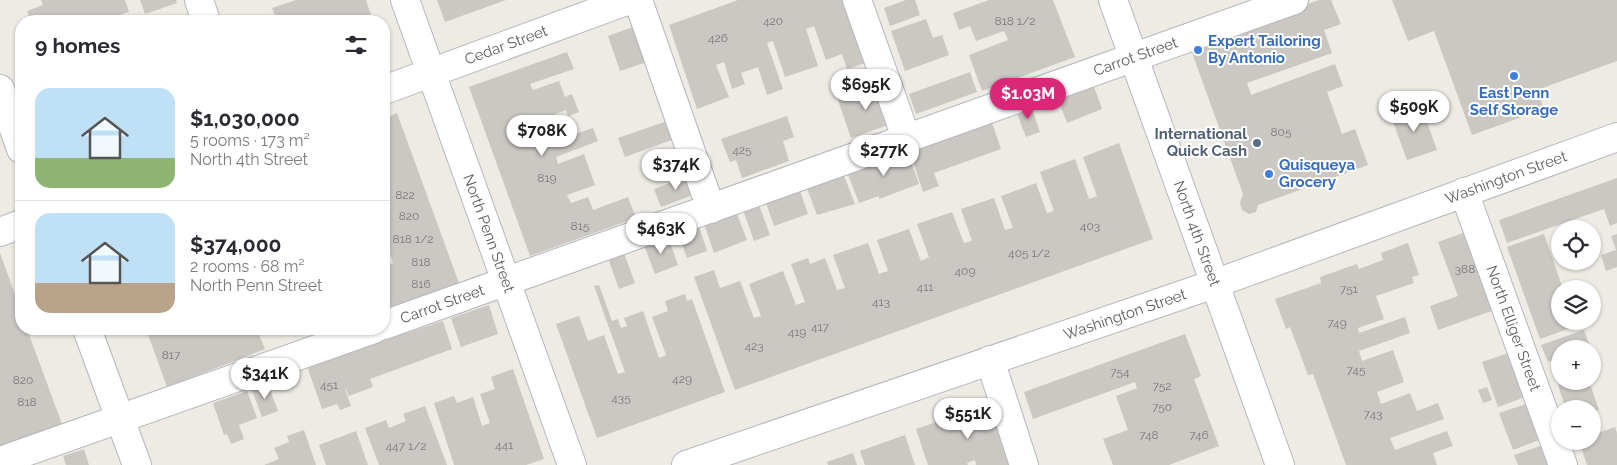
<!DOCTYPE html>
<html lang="en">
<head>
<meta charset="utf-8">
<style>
  body { margin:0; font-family:Raleway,sans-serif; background:#f7f7f7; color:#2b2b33; height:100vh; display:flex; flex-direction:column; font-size:19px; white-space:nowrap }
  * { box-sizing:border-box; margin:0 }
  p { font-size:16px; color:#7c7c81 }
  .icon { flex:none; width:28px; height:28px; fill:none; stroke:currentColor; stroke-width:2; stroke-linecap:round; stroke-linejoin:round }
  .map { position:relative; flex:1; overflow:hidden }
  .details { position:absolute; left:15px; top:15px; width:375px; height:320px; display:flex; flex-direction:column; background:#fff; border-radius:20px; box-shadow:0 1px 4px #0004 }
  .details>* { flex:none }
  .tools { position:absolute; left:1551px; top:220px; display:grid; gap:10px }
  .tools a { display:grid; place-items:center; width:50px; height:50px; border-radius:50%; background:#fff; box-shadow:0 1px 4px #0004; font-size:25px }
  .price { position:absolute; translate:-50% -42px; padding:0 11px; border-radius:18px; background:#fff; color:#222; font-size:16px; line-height:32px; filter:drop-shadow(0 1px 2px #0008) }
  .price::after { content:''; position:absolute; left:50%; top:30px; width:15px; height:11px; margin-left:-8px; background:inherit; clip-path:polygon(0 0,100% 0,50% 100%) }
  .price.active { background:#db2777; color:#fff }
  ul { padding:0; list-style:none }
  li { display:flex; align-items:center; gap:15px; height:125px; padding:0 20px }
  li+li { border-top:1px solid #e1e1e2 }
  li span { display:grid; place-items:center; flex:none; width:140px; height:100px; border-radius:15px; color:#555 }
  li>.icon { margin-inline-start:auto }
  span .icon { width:60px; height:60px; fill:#fffc; stroke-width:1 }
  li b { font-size:21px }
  h2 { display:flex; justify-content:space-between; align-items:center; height:60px; padding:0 20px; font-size:21px }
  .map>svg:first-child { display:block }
  .building { fill:#cbc7c3 }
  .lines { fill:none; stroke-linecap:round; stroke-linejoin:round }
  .minor-casing { stroke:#b5b7ba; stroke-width:30 }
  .minor { stroke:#fff; stroke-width:28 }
  .shop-dot { fill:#3f7fe0; stroke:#fff; stroke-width:2 }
  .service-dot { fill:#5c6f8a; stroke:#fff; stroke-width:2 }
  .labels { text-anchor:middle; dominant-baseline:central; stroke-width:4; stroke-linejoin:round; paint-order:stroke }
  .number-label { font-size:12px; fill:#787a7b }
  .shop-label { font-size:15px; font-weight:bold; fill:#366cbe; stroke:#fff; text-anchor:start }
  .street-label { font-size:15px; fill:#5c6063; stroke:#fff }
  .service-label { font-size:15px; font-weight:bold; fill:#4e5e75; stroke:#fff; text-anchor:end }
</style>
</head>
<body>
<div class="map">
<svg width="1617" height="465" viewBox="0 0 1617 465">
  <rect width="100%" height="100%" fill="#edebe4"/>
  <g class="building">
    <polygon points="41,0 125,0 129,12 102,21 31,21 27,11 43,5"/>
    <polygon points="140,0 176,0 177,3 145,14"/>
    <polygon points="296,0 366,0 373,21 277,21 272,8"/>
    <polygon points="437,0 506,0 445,22"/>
    <polygon points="738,0 852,0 868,62 847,69 842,54 826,60 814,26 806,29 818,66 785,77 773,41 769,42 767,43 783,89 767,95 758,67 741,73 745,84 732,89 724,62 716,65 729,97 697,109 669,25"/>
    <polygon points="906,0 915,0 920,15 890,26 884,8"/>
    <polygon points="989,0 1053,0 1075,57 982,91 969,55 1008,40 1006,35 1004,31 976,41 970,26 959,30 953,13"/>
    <polygon points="1319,0 1331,0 1341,24 1324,30 1332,53 1247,83 1251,95 1335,64 1343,86 1327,92 1342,134 1355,129 1368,165 1258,205 1256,212 1249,214 1242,210 1240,203 1243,194 1190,47"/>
    <polygon points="1392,0 1617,0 1617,61 1537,90 1544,109 1472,135 1434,31 1408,41"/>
    <polygon points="926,19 933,38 942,35 949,55 905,71 891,31"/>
    <polygon points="638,25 650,61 620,71 608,36"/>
    <polygon points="567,52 574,69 530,84 533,90 559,81 565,97 572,94 579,112 568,116 566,110 542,119 545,126 569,117 575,134 593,128 598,141 556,157 558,164 584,154 595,185 567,195 571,203 588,197 593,210 628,197 636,218 530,256 469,87"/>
    <polygon points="970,72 977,92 916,114 909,94"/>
    <polygon points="1092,81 1102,109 1067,123 1056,94"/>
    <polygon points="880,84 894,123 851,138 838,100"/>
    <polygon points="1030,104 1040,132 1026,137 1015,109"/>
    <polygon points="1421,105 1437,150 1407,160 1391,116"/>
    <polygon points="397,113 459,283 384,310 384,267 393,263 390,254 384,256 384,119"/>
    <polygon points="787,116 794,137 783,141 789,161 742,178 736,160 730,162 721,139"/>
    <polygon points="990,117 1001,149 934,173 939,186 923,192 908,147"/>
    <polygon points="670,120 677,138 625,157 618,138"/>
    <polygon points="1119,143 1153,239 735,390 694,277 714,270 720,288 740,281 754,318 761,316 749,284 783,271 796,305 805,302 791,264 808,258 810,264 825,258 837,290 845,288 833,255 868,243 879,274 888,271 877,240 909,229 921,261 929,257 917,224 952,212 964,243 972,241 961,209 994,198 1005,230 1013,228 1001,196 1036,183 1047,213 1054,211 1040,172 1075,159 1089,199 1097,196 1083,157"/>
    <polygon points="907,150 919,184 879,199 879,196 859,203 847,172"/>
    <polygon points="843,173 855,204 817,215 806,186"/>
    <polygon points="691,175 698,193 661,207 654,189"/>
    <polygon points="1617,178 1617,223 1610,226 1604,209 1507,243 1499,220"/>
    <polygon points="799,188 808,214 774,226 765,200"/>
    <polygon points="758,202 770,235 754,241 742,207"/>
    <polygon points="735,209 747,240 714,253 703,221"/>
    <polygon points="698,223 707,251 687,258 677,230"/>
    <polygon points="1469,231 1497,309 1438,330 1430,306 1458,296 1438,242"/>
    <polygon points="1544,234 1563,289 1560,289 1559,293 1560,321 1568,321 1571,328 1540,339 1507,247"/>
    <polygon points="1617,234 1617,267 1606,271 1601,255 1616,250 1611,236"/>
    <polygon points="668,237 678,265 655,274 644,245"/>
    <polygon points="1408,243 1419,275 1412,277 1414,283 1376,296 1384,319 1358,328 1359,333 1405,317 1410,333 1359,351 1362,361 1393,350 1404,382 1377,392 1381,404 1410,393 1417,411 1438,403 1444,419 1390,438 1395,450 1447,431 1453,446 1433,453 1437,465 1346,465 1313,374 1308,375 1290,327 1286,329 1275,299 1321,283 1320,277 1357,264 1359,269 1383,260 1381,253"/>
    <polygon points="0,253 21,311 21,329 27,329 62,424 0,446"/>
    <polygon points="624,253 635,283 619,289 608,258"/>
    <polygon points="599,285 612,321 618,319 621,328 627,326 624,318 643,311 659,358 666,355 652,317 668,311 665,301 685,294 687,301 692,299 725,392 597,438 556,324 579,316 588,341 604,335 618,374 625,372 594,286"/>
    <polygon points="489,305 498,334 461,347 451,318"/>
    <polygon points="443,321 452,349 370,379 373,387 349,396 344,385 351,406 340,410 337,404 322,409 307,366"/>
    <polygon points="146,329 247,329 248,333 257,330 265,349 167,387"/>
    <polygon points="1584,330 1590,347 1560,349 1560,358 1548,362 1541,345"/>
    <polygon points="1185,334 1201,376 1194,379 1219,446 1169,465 1113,465 1103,439 1128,430 1116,396 1137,388 1135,382 1033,419 1024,392"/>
    <polygon points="1511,352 1528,396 1498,407 1482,362"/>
    <polygon points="513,369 544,459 526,465 454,465 434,403 454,396 457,403 473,397 482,426 490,423 480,394 495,389 491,377"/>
    <polygon points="1568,381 1589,381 1599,410 1592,412 1592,409 1566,409 1558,385"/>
    <polygon points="268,384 278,411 262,417 252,390"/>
    <polygon points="1487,387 1492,400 1483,403 1478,390"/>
    <polygon points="247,391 257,418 239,425 244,439 231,444 227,434 224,435 213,403"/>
    <polygon points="994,402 1017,465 976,465 975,460 967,463 968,465 928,465 916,429"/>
    <polygon points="1529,403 1542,439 1513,450 1499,413"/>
    <polygon points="425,406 447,465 379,465 365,428 386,420 389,428 406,421 403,414"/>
    <polygon points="1615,427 1617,433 1617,465 1587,465 1579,441 1592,441 1592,435"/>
    <polygon points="304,430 316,465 264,465 279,459 274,448 289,442 287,436"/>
    <polygon points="356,431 368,465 326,465 319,445"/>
    <polygon points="905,435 915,465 865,465 860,451"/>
    <polygon points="1546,444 1553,465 1518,465 1514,455"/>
    <polygon points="84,449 89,465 66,465 63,456"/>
    <polygon points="853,453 857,465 828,465 827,462"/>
  </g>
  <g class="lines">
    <defs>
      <g id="minor">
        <polyline points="199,0 206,21"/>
        <path id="s1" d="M405,0L572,465"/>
        <polyline points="638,0 711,209"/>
        <polyline points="857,0 907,140"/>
        <path id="s2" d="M1113,0L1280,465"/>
        <polyline points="0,89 21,149"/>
        <path id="s3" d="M384,90L629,0"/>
        <path id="s4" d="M1464,192L1563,465"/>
        <polyline points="0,232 21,224"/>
        <path id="s5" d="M384,325L1294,0"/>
        <polyline points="87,329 137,465"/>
        <polyline points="990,360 1024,465"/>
        <polyline points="0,461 374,329"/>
        <path id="s6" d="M686,465L1214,284L1617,137"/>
      </g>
    </defs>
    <use href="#minor" class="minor-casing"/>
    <use href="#minor" class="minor"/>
  </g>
  <g class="shop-dot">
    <circle cx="1198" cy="50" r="5"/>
    <circle cx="1514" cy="76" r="5"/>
    <circle cx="1269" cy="174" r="5"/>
  </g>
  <circle class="service-dot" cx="1257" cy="143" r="5"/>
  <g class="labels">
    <g class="number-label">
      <text x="773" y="21">420</text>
      <text x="1015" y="21">818 1/2</text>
      <text x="718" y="38">426</text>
      <text x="1281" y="132">805</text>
      <text x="742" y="150">425</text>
      <text x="547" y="178">819</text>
      <text x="405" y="195">822</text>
      <text x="409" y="216">820</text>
      <text x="580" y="226">815</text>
      <text x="1090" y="226">403</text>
      <text x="413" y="239">818 1/2</text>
      <text x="1029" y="253">405 1/2</text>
      <text x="421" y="262">818</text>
      <text x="1465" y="269">388</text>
      <text x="965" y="271">409</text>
      <text x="421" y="284">816</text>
      <text x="925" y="287">411</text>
      <text x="1349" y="289">751</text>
      <text x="881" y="302">413</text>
      <text x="1337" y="323">749</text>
      <text x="820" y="327">417</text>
      <text x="797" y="332">419</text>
      <text x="754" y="346">423</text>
      <text x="171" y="355">817</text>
      <text x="1356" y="370">745</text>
      <text x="1120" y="372">754</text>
      <text x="682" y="379">429</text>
      <text x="23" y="380">820</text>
      <text x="329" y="385">451</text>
      <text x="1162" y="386">752</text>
      <text x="621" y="398">435</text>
      <text x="27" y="402">818</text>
      <text x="1162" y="407">750</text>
      <text x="1373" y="414">743</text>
      <text x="1149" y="435">748</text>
      <text x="1199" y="435">746</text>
      <text x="504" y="445">441</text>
      <text x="406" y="446">447 1/2</text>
    </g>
    <g class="shop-label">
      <text x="1208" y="41">Expert Tailoring<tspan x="1208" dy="17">By Antonio</tspan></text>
      <text x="1514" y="93" text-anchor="middle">East Penn<tspan x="1514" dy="17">Self Storage</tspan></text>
      <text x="1279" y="165">Quisqueya<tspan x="1279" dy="17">Grocery</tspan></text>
    </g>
    <g class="street-label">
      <text stroke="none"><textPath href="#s3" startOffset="130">Cedar Street</textPath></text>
      <text stroke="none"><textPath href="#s5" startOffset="798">Carrot Street</textPath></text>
      <text stroke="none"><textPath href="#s6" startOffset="869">Washington Street</textPath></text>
      <text stroke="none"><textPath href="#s1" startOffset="248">North Penn Street</textPath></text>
      <text stroke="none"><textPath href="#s2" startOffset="248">North 4th Street</textPath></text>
      <text stroke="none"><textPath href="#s5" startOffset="62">Carrot Street</textPath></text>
      <text stroke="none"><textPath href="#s6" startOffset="464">Washington Street</textPath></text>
      <text stroke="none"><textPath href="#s4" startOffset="145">North Elliger Street</textPath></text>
    </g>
    <g class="service-label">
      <text x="1247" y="134">International<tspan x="1247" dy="17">Quick Cash</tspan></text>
    </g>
  </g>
</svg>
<div class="tools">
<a><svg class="icon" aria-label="locate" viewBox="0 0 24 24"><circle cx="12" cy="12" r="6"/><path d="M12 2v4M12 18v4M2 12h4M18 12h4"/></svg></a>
<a><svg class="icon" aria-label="layers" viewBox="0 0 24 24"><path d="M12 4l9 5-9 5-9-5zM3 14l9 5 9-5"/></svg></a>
<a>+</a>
<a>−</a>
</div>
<b class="price" style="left:866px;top:111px">$695K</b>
<b class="price active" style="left:1028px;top:120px">$1.03M</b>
<b class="price" style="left:1414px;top:133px">$509K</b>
<b class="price" style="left:542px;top:157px">$708K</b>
<b class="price" style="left:884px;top:177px">$277K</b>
<b class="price" style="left:676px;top:191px">$374K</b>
<b class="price" style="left:661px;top:255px">$463K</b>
<b class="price" style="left:265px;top:400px">$341K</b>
<b class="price" style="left:968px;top:440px">$551K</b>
<section class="details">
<h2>9 homes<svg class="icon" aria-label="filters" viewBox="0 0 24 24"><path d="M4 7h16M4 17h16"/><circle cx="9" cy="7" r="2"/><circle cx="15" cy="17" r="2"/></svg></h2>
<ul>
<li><span style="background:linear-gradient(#bfe0f5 70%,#8fb573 0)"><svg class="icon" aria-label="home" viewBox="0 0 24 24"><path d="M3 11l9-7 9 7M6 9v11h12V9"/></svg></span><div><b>$1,030,000</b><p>5 rooms · 173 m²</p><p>North 4th Street</p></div></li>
<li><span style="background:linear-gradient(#bfe0f5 70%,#b9a48a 0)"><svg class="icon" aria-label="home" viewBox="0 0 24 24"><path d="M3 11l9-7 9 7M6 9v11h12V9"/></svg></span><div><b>$374,000</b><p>2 rooms · 68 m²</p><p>North Penn Street</p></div></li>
</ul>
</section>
</div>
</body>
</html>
